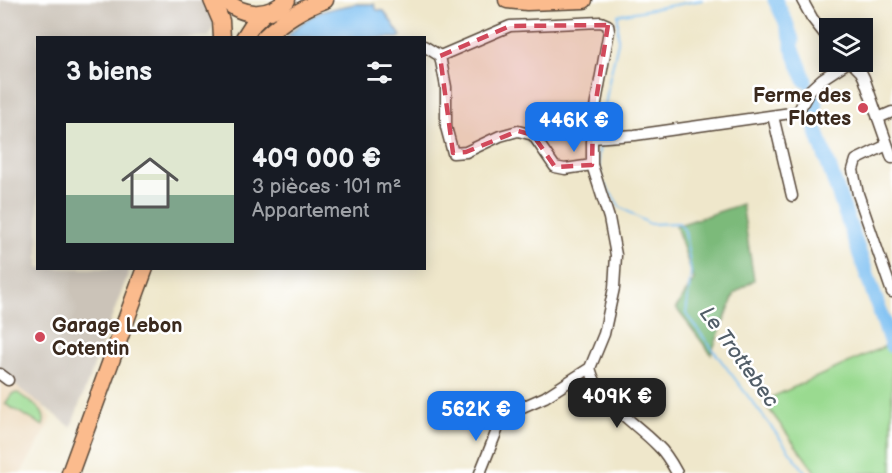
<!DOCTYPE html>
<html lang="fr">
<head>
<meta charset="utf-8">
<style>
  body { margin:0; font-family:"Balsamiq Sans",sans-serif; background:#242831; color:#f1f3f6; height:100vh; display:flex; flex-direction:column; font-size:22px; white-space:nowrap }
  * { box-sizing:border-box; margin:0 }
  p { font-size:20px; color:#9ea1a6 }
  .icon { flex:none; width:33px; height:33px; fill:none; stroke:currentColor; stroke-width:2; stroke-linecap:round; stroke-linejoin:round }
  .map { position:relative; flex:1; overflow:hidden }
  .sheet { position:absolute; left:36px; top:36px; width:390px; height:234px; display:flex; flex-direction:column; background:#171b24; border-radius:0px; box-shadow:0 3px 15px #0003 }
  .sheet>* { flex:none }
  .fabs { position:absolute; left:819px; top:18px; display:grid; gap:12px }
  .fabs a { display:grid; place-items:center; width:54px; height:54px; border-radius:0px; background:#171b24; box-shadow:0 3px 15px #0003; font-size:30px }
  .price { position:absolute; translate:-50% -51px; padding:0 14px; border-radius:12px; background:#1a73e8; color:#fff; font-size:20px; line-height:39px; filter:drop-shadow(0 2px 3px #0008) }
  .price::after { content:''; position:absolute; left:50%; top:36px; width:18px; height:14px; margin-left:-9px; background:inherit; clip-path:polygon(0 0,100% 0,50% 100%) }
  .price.on { background:#222; color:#fff }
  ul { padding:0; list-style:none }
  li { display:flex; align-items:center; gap:18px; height:150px; padding:0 30px }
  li+li { border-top:2px solid #363941 }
  li span { display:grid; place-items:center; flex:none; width:168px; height:120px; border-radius:0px; color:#555 }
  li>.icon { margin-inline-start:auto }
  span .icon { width:72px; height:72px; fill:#fffc; stroke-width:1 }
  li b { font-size:26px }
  h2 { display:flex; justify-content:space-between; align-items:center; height:72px; padding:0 30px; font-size:26px }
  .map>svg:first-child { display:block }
  .built { fill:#ecd8ba }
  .industrial { fill:#cbc3b8 }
  .green { fill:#9ada90; stroke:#6a8257; stroke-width:1.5 }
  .forest { fill:#7bba7a; stroke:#5b724c; stroke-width:1.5 }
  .water { fill:#7cbff2; stroke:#5c7488; stroke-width:1.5 }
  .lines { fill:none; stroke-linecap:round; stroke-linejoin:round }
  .stream { stroke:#7cbff2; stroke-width:2 }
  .river { stroke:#7cbff2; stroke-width:15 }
  .minor-casing { stroke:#564638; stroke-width:13 }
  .highway-casing { stroke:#564638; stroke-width:19 }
  .minor { stroke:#fff; stroke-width:10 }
  .highway { stroke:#fbbb8d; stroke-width:16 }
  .marked { fill:#d1495b; fill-opacity:0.2; stroke:#d1495b; stroke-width:4.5; stroke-dasharray:12 8; stroke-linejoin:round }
  .poi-dot { fill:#d1495b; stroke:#fff; stroke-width:2 }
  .labels { text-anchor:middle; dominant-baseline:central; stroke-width:5; stroke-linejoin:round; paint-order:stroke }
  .poi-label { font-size:20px; font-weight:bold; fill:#3b2a1e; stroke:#fff; text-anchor:end }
  .water-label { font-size:21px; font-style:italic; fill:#525e68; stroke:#fff }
</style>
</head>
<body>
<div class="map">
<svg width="892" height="473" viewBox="0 0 892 473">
  <rect width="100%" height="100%" fill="#fff"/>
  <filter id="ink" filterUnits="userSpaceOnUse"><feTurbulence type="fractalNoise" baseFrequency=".0167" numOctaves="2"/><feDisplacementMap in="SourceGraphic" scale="12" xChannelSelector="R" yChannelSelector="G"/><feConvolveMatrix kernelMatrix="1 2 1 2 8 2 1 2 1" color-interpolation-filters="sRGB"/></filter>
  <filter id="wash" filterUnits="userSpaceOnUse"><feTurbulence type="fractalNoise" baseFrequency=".008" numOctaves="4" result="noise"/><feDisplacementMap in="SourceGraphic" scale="24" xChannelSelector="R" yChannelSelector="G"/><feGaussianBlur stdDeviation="1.35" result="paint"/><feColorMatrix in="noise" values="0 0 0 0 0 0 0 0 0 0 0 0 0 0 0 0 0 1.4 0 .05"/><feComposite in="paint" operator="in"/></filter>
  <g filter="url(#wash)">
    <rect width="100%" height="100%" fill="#efe7cb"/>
    <polygon class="built" points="0,374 43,406 50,417 49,425 21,473 0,473"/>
    <polygon class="industrial" points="0,0 207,0 214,24 209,37 38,38 38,268 130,269 71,427 0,374"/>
    <g class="green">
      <polygon points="888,345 892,352 892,473 816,473 763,401"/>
      <path d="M18,393C29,402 49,410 43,426L5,404L12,394Z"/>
    </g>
    <polygon class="forest" points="742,204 754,280 735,293 711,354 676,308 694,280 676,226"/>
    <path class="water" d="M356,4H374L377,10L384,11L401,36L398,38L287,37C310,12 323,10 356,4Z"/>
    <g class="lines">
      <g class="stream">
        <polyline points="601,133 609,81 618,42 618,15 702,0"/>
        <polyline points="600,142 598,157 602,181 620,207 650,224 679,223 685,231 691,272 686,314 806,473"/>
      </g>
      <g class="river">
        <polyline points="775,0 785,20 792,40 792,47 805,80"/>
        <path d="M812,93C816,101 817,113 813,121L892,346"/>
      </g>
    </g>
  </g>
  <g filter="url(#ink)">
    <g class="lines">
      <defs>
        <g id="minor">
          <polyline points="802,0 812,18 830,41"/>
          <polyline points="424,46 440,56 446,87 446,127 453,153 466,152 500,136 518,131 533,135 555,167 565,169 592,165"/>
          <polyline points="440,56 510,26 601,22 608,25 609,31 593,119 592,138 592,165 609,218 616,255 614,288 604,334 590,368 545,397 518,409 500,423 480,473"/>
          <polyline points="851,62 861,72 864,78 892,158"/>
          <polyline points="773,116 792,196"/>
          <polyline points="878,118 892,112"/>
          <polyline points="592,138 635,135 798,112 810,90 822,79 848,62"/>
          <polyline points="887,145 856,160 853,170 858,194 892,292"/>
          <path d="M590,368C599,403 634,421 658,446C666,453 672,464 677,473"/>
          <polyline points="0,374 8,380"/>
        </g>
        <g id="highway">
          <polyline points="212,0 221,21 222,38"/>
          <path d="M225,0C243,17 269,18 287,0"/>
          <polyline points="507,0 527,2 584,0"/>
          <polyline points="244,38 253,24 264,13"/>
          <path d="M264,38C282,21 302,8 325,0"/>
          <polyline points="70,473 145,268"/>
        </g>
      </defs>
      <use href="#minor" class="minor-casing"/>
      <use href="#highway" class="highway-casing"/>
      <use href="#minor" class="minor"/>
      <use href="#highway" class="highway"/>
    </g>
  </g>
  <path class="marked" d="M608,25L593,119L592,165L555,167L533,135L518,131L466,152L453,153L440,56L510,26Z"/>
  <g class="poi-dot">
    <circle cx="863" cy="108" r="6"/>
    <circle cx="40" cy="337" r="6"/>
  </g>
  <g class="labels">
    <g class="poi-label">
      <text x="851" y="96">Ferme des<tspan x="851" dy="23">Flottes</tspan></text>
      <text x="52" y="326" text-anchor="start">Garage Lebon<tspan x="52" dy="23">Cotentin</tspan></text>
    </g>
    <g class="water-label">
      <text transform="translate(739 357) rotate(54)">Le Trottebec</text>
    </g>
  </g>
</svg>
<div class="fabs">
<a><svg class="icon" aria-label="layers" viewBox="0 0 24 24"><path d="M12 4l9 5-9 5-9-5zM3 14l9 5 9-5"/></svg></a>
</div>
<b class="price" style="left:574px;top:153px">446K €</b>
<b class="price on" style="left:617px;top:429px">409K €</b>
<b class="price" style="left:476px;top:442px">562K €</b>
<section class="sheet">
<h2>3 biens<svg class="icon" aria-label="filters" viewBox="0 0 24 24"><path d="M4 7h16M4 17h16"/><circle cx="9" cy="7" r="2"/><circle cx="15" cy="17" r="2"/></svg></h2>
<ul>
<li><span style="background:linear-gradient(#dfe7d0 60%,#7fa58c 0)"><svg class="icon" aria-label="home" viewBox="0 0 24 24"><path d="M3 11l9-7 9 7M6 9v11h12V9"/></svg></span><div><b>409 000 €</b><p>3 pièces · 101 m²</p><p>Appartement</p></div></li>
</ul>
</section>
</div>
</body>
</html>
